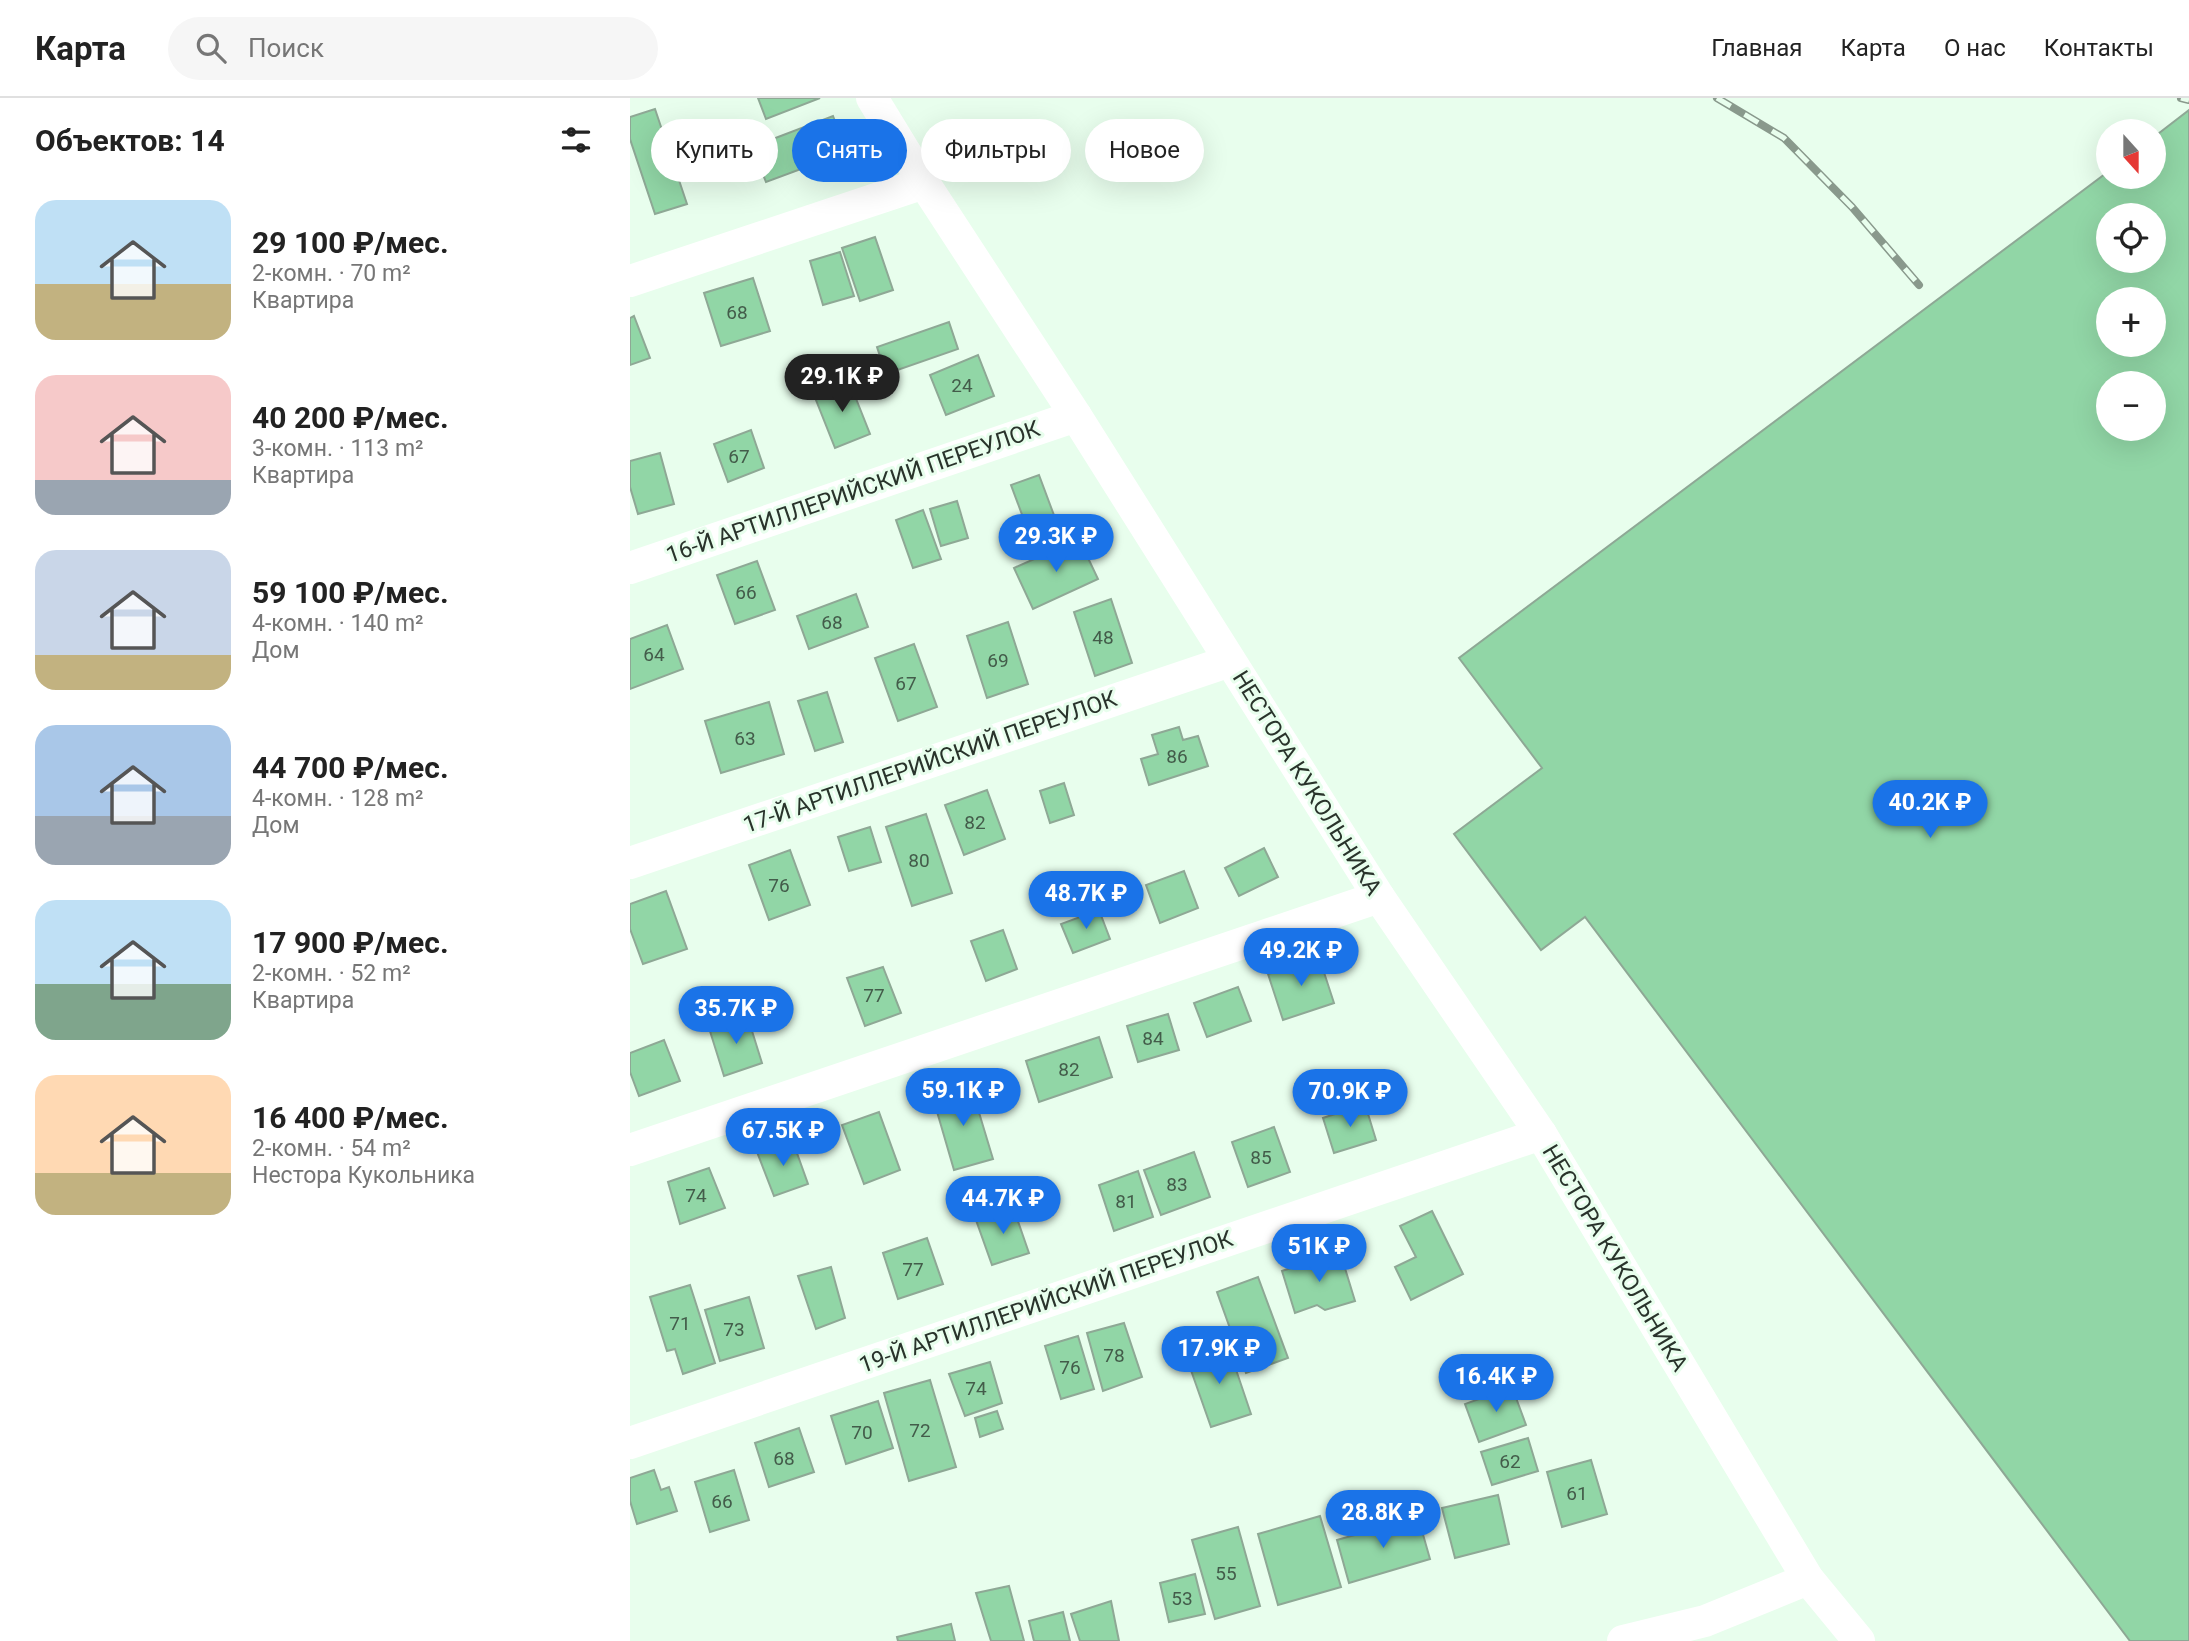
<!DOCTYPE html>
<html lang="ru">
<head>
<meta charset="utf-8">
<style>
  body { margin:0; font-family:Roboto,sans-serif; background:#f6f6f6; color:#222; height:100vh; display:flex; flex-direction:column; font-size:26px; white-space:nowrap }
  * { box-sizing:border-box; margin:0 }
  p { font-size:23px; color:#767676 }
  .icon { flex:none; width:38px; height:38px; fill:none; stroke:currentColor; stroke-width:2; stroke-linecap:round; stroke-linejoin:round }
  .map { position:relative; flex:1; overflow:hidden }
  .panel { display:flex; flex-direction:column; background:#fff; width:630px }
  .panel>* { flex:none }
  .banner { position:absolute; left:21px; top:21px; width:665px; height:63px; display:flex; gap:14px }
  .needle { width:46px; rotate:159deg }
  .controls { position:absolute; left:1466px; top:21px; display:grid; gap:14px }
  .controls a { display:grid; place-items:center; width:70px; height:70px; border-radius:50%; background:#fff; box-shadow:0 7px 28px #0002; font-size:35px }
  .price { position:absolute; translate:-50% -60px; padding:0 16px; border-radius:24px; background:#1a73e8; color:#fff; font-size:23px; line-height:46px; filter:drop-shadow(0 2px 4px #0008) }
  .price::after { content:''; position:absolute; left:50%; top:42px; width:21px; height:16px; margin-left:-10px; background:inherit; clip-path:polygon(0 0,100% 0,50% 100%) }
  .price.selected { background:#222; color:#fff }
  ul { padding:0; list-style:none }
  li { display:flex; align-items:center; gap:21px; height:175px; padding:0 35px }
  li span { display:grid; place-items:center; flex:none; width:196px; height:140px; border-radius:21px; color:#555 }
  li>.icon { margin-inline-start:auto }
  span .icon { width:84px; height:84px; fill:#fffc; stroke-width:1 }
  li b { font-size:30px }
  h2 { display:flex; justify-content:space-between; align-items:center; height:84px; padding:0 35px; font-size:30px }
  .chip { padding:0 24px; border-radius:32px; background:#fff; box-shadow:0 7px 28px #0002; font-size:24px; line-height:63px }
  .chip.selected { background:#1a73e8; color:#fff }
  header { display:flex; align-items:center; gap:42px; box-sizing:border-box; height:98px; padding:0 35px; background:#fff; border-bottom:2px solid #e0e0e0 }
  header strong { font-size:33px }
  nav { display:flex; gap:38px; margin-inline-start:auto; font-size:24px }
  .search { width:490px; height:63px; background:#f6f6f6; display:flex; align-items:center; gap:18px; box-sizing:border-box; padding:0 24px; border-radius:38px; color:#767676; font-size:26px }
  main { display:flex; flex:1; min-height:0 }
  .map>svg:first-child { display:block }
  .building { fill:#91d6a6; stroke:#8ea895; stroke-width:2; fill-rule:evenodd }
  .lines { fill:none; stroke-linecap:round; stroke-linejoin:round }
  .minor { stroke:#fff; stroke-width:32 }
  .rail-casing { stroke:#89998c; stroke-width:8 }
  .rail { stroke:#e8feed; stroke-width:5; stroke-dasharray:16; stroke-linecap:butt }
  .labels { text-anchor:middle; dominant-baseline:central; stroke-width:6; stroke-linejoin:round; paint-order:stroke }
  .number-label { font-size:19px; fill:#435c4a }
  .street-label { font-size:23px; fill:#29332b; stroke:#e8feed }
</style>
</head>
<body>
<header>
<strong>Карта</strong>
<div class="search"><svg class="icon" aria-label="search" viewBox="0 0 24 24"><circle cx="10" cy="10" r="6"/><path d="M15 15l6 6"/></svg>Поиск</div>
<nav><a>Главная</a><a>Карта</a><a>О нас</a><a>Контакты</a></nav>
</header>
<main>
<section class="panel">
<h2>Объектов: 14<svg class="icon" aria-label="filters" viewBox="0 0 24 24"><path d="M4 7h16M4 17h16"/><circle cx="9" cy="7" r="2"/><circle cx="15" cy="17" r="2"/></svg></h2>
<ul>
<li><span style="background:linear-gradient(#bfe0f5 60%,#c2b280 0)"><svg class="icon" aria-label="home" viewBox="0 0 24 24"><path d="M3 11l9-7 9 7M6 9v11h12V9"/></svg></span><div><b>29 100 ₽/мес.</b><p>2-комн. · 70 m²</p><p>Квартира</p></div></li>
<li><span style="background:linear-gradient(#f6c9c9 75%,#9aa5b1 0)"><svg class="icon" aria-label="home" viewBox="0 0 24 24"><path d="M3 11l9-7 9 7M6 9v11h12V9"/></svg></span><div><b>40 200 ₽/мес.</b><p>3-комн. · 113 m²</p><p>Квартира</p></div></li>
<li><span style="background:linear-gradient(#c9d6e8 75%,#c2b280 0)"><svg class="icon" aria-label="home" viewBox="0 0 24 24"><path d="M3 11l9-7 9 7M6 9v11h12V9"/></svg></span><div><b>59 100 ₽/мес.</b><p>4-комн. · 140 m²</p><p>Дом</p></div></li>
<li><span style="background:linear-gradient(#a9c7e8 65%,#9aa5b1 0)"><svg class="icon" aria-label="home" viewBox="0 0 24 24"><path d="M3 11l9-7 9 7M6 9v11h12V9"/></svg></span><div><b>44 700 ₽/мес.</b><p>4-комн. · 128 m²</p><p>Дом</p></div></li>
<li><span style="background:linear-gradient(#bfe0f5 60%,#7fa58c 0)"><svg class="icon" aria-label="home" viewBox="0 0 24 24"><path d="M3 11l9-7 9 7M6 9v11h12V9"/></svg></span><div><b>17 900 ₽/мес.</b><p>2-комн. · 52 m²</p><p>Квартира</p></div></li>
<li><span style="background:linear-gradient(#ffd9b3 70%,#c2b280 0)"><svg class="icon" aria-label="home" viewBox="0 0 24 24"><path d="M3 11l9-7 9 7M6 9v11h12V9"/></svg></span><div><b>16 400 ₽/мес.</b><p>2-комн. · 54 m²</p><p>Нестора Кукольника</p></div></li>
</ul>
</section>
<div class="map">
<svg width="1559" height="1543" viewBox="0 0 1559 1543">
  <rect width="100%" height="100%" fill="#e8feed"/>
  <g class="building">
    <polygon points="128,0 190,0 136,21"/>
    <polygon points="25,11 57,106 25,116 0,41 0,19"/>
    <path d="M1559,12V1543H1500L955,819L911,852L824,736L912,670L829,560L1479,73V79H1524V39ZM1479,117H1524V163H1479ZM1479,201H1524V247H1479ZM1479,285H1524V331H1479Z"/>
    <polygon points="203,18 217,54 136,84 122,49"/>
    <polygon points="245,139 263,192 230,203 212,150"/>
    <polygon points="210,154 224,198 193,207 180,163"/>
    <polygon points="123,180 140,233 91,248 74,195"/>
    <polygon points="4,218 20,260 0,267 0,220"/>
    <polygon points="319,224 328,251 256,276 247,249"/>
    <polygon points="348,257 364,298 316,317 300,277"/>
    <polygon points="219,283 240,336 205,350 184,297"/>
    <polygon points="121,332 134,370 98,384 84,346"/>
    <polygon points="30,355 44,406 8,416 0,389 0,363"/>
    <polygon points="409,377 428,428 400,438 381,387"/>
    <polygon points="327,403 338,440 311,448 300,411"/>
    <polygon points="293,412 311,461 283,470 266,422"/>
    <polygon points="449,441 468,481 403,511 384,470"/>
    <polygon points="127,463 145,512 105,526 87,477"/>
    <polygon points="226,496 238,529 179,551 167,518"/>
    <polygon points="481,501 502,565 465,578 444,514"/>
    <polygon points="378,524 398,586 357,600 337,538"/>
    <polygon points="37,527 53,571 0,591 0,541"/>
    <polygon points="284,546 307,609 268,623 245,560"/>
    <polygon points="197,594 213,644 185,653 168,603"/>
    <polygon points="139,604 154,656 91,675 75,623"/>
    <polygon points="549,629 553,642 568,638 578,668 519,687 511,661 528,656 522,637"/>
    <polygon points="434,685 444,717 420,725 410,693"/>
    <polygon points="357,692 375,741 334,757 315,707"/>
    <polygon points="296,716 322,795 282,808 256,729"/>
    <polygon points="240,729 251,764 219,773 208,739"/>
    <polygon points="634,750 648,779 609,798 595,770"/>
    <polygon points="160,752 180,807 139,822 119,767"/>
    <polygon points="554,773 568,810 530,825 516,787"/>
    <polygon points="36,793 57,851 13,866 0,831 0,806"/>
    <polygon points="469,812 480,841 443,855 431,826"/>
    <polygon points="373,832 387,871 356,883 341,843"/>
    <polygon points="689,859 704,905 653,922 638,876"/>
    <polygon points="253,869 271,915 235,928 217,880"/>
    <polygon points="608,889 621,923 577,939 564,905"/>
    <polygon points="538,916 549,952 508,964 497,928"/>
    <polygon points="117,917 132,965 94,978 79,930"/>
    <polygon points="469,939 482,979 409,1004 396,963"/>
    <polygon points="34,942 50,983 9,998 0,974 0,955"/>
    <polygon points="341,988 363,1061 324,1072 303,1000"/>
    <polygon points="735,1006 746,1042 704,1055 693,1020"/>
    <polygon points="249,1014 270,1072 234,1086 212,1027"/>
    <polygon points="644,1029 660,1074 618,1089 602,1044"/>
    <polygon points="163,1044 178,1086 144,1098 127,1054"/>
    <polygon points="564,1054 580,1099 531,1117 514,1072"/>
    <polygon points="79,1070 95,1110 50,1126 38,1084"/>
    <polygon points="508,1073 523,1119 484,1133 469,1087"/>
    <polygon points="383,1109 399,1155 362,1167 346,1122"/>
    <polygon points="802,1113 833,1176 781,1202 765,1169 786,1159 770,1128"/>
    <polygon points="297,1140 313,1186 268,1201 253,1155"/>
    <polygon points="710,1154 725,1203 695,1212 687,1207 665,1215 652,1173"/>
    <polygon points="201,1169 215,1220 186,1231 168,1178"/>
    <polygon points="628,1179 658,1260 616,1275 587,1194"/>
    <polygon points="60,1187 85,1265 53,1276 45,1251 37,1253 20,1199"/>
    <polygon points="119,1199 134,1250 90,1263 75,1212"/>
    <polygon points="494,1225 512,1279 473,1293 457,1235"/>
    <polygon points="448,1238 464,1291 431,1301 415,1248"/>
    <polygon points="598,1248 621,1316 581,1329 557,1261"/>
    <polygon points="360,1264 372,1305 335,1318 319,1276"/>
    <polygon points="300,1282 326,1369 279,1383 254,1295"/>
    <polygon points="882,1289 896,1327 849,1344 835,1306"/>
    <polygon points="248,1303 263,1350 216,1366 201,1318"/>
    <polygon points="367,1313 373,1331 350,1339 345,1320"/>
    <polygon points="169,1330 184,1374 139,1389 125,1345"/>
    <polygon points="898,1340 908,1373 862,1387 851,1354"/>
    <polygon points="961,1362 977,1416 932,1429 917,1374"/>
    <polygon points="24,1372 31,1392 39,1389 47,1413 7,1426 0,1403 0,1380"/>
    <polygon points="104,1372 119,1422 80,1434 65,1384"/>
    <polygon points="868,1397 879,1446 825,1460 812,1410"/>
    <polygon points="690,1418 711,1489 648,1507 628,1436"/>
    <polygon points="788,1419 800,1461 719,1485 707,1442"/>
    <polygon points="608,1429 630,1508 585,1521 562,1442"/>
    <polygon points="565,1476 575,1516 539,1524 530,1485"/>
    <polygon points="379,1488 394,1543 361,1543 346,1495"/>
    <polygon points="481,1503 489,1543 450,1543 441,1516"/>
    <polygon points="433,1514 440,1543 404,1543 399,1523"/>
    <polygon points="321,1526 325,1543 268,1543 267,1539"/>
  </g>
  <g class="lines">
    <g class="minor">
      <polyline points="242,0 294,85 446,318 749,799 911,1036 1178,1481 1229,1543"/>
      <polyline points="0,183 294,85"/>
      <polyline points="0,470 446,318"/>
      <polyline points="0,765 600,563"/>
      <polyline points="0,1052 749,799"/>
      <polyline points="0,1345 911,1036"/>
      <polyline points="993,1543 1075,1523 1178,1481"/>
    </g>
    <defs>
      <g id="rail">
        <polyline points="1087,0 1154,40 1222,109 1289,187"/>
        <polyline points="1551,0 1559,2"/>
      </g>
    </defs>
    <use href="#rail" class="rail-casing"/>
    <use href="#rail" class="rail"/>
  </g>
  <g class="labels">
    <g class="number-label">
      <text x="107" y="214">68</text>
      <text x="332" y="287">24</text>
      <text x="109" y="358">67</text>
      <text x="116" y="494">66</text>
      <text x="202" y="524">68</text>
      <text x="473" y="539">48</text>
      <text x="24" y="556">64</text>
      <text x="368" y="562">69</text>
      <text x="276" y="585">67</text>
      <text x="115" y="640">63</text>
      <text x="547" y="658">86</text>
      <text x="345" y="724">82</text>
      <text x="289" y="762">80</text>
      <text x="149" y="787">76</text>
      <text x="244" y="897">77</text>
      <text x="523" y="940">84</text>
      <text x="439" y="971">82</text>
      <text x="631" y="1059">85</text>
      <text x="547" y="1086">83</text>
      <text x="66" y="1097">74</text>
      <text x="496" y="1103">81</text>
      <text x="283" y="1171">77</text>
      <text x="50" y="1225">71</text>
      <text x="104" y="1231">73</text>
      <text x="484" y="1257">78</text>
      <text x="440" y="1269">76</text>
      <text x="346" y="1290">74</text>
      <text x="290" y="1332">72</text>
      <text x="232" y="1334">70</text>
      <text x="154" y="1360">68</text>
      <text x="880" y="1363">62</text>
      <text x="947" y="1395">61</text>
      <text x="92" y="1403">66</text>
      <text x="596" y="1475">55</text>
      <text x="552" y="1500">53</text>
    </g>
    <g class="street-label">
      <text transform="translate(223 394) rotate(-19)">16-Й АРТИЛЛЕРИЙСКИЙ ПЕРЕУЛОК</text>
      <text transform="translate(300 664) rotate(-19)">17-Й АРТИЛЛЕРИЙСКИЙ ПЕРЕУЛОК</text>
      <text transform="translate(677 685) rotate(58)">НЕСТОРА КУКОЛЬНИКА</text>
      <text transform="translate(985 1160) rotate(59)">НЕСТОРА КУКОЛЬНИКА</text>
      <text transform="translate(416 1204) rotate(-19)">19-Й АРТИЛЛЕРИЙСКИЙ ПЕРЕУЛОК</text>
    </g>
  </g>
</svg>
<div class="controls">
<a><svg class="needle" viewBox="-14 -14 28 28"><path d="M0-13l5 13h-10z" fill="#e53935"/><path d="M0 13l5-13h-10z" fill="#767676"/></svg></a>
<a><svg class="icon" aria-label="locate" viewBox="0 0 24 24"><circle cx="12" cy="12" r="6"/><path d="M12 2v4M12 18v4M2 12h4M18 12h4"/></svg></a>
<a>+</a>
<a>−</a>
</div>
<b class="price selected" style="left:212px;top:316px">29.1K ₽</b>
<b class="price" style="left:426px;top:476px">29.3K ₽</b>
<b class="price" style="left:1300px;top:742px">40.2K ₽</b>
<b class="price" style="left:456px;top:833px">48.7K ₽</b>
<b class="price" style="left:671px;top:890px">49.2K ₽</b>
<b class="price" style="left:106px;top:948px">35.7K ₽</b>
<b class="price" style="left:333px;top:1030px">59.1K ₽</b>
<b class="price" style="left:720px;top:1031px">70.9K ₽</b>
<b class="price" style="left:153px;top:1070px">67.5K ₽</b>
<b class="price" style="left:373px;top:1138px">44.7K ₽</b>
<b class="price" style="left:689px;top:1186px">51K ₽</b>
<b class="price" style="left:589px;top:1288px">17.9K ₽</b>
<b class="price" style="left:866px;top:1316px">16.4K ₽</b>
<b class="price" style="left:753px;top:1452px">28.8K ₽</b>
<div class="banner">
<a class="chip">Купить</a>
<a class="chip selected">Снять</a>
<a class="chip">Фильтры</a>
<a class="chip">Новое</a>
</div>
</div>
</main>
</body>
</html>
